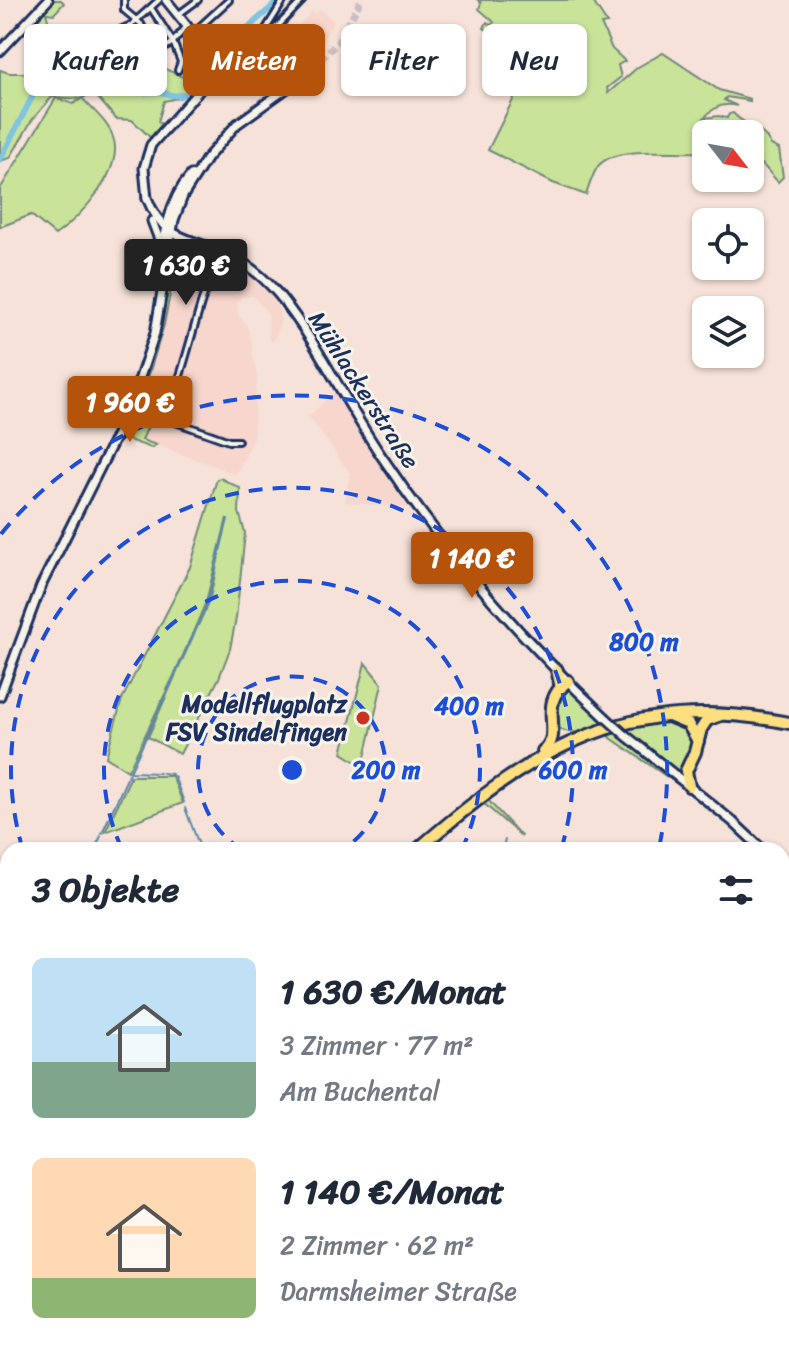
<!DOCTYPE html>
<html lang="de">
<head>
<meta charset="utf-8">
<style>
  body { margin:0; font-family:Sriracha,sans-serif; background:#f6f6f7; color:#1f2937; height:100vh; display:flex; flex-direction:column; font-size:30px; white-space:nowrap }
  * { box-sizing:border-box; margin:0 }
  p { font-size:26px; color:#747a83 }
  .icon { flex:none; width:44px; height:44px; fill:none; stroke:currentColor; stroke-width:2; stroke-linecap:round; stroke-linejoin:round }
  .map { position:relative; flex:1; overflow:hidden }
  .side { position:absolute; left:0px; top:842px; width:790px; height:512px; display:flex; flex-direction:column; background:#fff; border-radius:24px 24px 0 0; box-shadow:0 2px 6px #0004 }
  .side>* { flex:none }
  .guide { position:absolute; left:24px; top:24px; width:742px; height:72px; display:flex; gap:16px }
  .needle { width:52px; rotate:121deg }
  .controls { position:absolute; left:692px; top:120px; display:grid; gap:16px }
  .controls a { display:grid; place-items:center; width:72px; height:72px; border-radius:12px; background:#fff; box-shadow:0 2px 6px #0004; font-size:40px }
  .price { position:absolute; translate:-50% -68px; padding:0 18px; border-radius:8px; background:#b45309; color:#fff; font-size:26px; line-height:52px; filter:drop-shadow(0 2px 4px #0008) }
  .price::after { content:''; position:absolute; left:50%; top:48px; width:24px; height:18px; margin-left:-12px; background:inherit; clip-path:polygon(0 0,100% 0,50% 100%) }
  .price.on { background:#222; color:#fff }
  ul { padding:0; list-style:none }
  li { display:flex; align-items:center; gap:24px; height:200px; padding:0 32px }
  li span { display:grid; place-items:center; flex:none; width:224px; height:160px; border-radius:12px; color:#555 }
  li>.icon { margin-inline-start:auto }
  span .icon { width:96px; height:96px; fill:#fffc; stroke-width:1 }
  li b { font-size:34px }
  h2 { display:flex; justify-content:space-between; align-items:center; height:96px; padding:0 32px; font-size:34px }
  .chip { padding:0 28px; border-radius:12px; background:#fff; box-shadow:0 2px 6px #0004; font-size:28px; line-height:72px }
  .chip.on { background:#b45309; color:#fff }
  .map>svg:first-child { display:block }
  .built { fill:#f6d6cd }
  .green { fill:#c9e399; stroke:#72897c; stroke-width:2 }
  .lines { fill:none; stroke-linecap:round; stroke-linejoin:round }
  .stream { stroke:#5888ad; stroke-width:2 }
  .river { stroke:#80c4e1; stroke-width:6 }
  .secondary-tunnel { stroke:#cabec0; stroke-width:7; stroke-dasharray:7 3.5; stroke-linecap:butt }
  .street-casing { stroke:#1b2f5e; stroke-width:10 }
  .secondary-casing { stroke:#1b2f5e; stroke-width:13 }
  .highway-casing { stroke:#1b2f5e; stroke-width:16 }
  .street { stroke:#f7f3e8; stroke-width:4 }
  .secondary { stroke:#f7f3e8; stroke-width:7 }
  .highway { stroke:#fedf80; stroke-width:10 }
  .secondary-bridge-casing { stroke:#1b2f5e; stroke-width:13; stroke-linecap:butt }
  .secondary-bridge { stroke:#f7f3e8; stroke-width:7 }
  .ring { fill:none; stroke:#1d4ed8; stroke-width:4; stroke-dasharray:14 10 }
  .poi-dot { fill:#c8321e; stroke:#f7f3e8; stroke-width:3 }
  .labels { text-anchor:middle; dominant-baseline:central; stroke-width:6; stroke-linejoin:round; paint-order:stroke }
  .street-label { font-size:24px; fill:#1b2f5e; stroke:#f7f3e8 }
  .poi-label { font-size:24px; font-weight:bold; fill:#1b2f5e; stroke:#f7f3e8; text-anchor:end }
  .centre { fill:#1d4ed8; stroke:#f7f3e8; stroke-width:4 }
  .ring-label { font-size:24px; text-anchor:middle; font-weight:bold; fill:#1d4ed8; stroke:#f7f3e8; stroke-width:6; stroke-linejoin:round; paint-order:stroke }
</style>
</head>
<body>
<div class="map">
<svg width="789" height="1354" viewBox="0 0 789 1354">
  <rect width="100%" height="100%" fill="#f6e2d8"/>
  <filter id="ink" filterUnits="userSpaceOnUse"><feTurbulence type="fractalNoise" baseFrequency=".0125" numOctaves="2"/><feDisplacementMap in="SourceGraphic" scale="16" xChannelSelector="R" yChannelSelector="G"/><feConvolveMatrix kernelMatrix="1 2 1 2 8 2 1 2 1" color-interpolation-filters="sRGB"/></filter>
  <g filter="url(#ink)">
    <g class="built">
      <polygon points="320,9 334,22 309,61 302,61 283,43 312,11 316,14"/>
      <polygon points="186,250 208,253 211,259 241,269 270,293 279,309 281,320 274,341 269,340 268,313 253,296 242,297 237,302 238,314 248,328 257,376 253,440 236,474 142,440 137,411 164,325 178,253"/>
      <polygon points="335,392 408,508 345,502 350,473 309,416"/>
    </g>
    <g class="green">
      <path d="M52,0H61L64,3L54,14L46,13C48,18 49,28 52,32C62,47 100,40 117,57L139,50L147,71L159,66L183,77L207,57L213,60L182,97L164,101L158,122L164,125L151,138L132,120L116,119L94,93L82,98C92,109 108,122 113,137C125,170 80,218 55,235L31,215L0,227V189L56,98L73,104L81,99L52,97L32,120L10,158L0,161V70L9,73H29L37,60L30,51L50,34L35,18Z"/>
      <path d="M478,0H592L607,23L601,24L612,49L625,61L618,65L621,77L607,88L608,93L638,67L663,53L719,90L750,99V101L727,97L724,100L737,106C723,102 713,107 704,118L719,116L727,118L729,114L733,113C744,126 764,128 771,145L779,149L783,177L778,182L762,164L755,178L750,175V134H706V155L700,152C675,154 618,145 599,165C593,172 589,186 586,195L553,183L488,150L535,56L484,28L487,22L491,25L494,22L479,9L481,3Z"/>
      <polygon points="187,247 208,253 186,250 178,253 164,325 140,404 137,399 159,328 174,251"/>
      <polygon points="135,411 152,417 142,440 156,445 151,448 126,439 119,441 73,531 70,531 129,415"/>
      <polygon points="220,478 240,488 239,512 245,533 236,618 230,649 219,678 180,754 148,737 210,598 227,518 206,602 179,665 128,771 106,757 122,699 190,567 217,479"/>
      <polygon points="365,663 382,684 363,766 342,753"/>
      <path d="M567,690L576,694L606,723C587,729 570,740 554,724L557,698Z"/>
      <path d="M671,720L691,729C693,746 692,760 677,771L623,728Z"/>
      <path d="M615,730L706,804L605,734L543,761L487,799L522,837L481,801C523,771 565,744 615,730Z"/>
      <polygon points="131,776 172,776 183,803 105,832"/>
    </g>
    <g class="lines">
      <g class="stream">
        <polyline points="159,773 130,772 205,610 228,519"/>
        <polyline points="162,773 172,774"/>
        <polyline points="174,776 184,802"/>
        <polyline points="185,808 201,850"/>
        <polyline points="102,833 129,774"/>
        <polyline points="94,850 101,836"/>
        <polyline points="502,850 505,840"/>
        <polyline points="0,1067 8,1048"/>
      </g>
      <g class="river">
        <polyline points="221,51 273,6 277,0"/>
        <path d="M0,160L51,60C82,19 115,68 136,92C144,94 151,91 158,92C171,93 169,98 186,94"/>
      </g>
      <polyline class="secondary-tunnel" points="307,74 338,42 361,0"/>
      <defs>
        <g id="street">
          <polyline points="124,0 124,10 141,24 155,55 173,42 186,27"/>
          <polyline points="151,8 173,42 181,62 178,70"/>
          <polyline points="179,14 198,0"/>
          <polyline points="131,25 151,68"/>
          <polyline points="193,33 229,0"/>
          <polyline points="261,38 279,25 303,0"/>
          <polyline points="94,42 131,25 159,0"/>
          <polyline points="220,67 259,40 284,0"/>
          <polyline points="131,406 229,441 238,441"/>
          <path d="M166,419C186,364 198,306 218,251"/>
          <polyline points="782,1119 789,1125"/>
          <polyline points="782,1167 789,1172"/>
          <polyline points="782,1201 789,1192"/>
          <polyline points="782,1308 789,1301"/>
          <polyline points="782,1325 789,1330"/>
          <polyline points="505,1346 518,1354"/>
          <polyline points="640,1346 652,1354"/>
          <polyline points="759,1346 760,1354"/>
          <polyline points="496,1354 501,1346"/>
          <polyline points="580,1354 589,1346"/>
          <polyline points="608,1354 613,1346"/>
          <polyline points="662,1354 668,1346"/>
          <polyline points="696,1354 700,1346"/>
          <polyline points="723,1354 730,1346"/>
        </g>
        <g id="secondary">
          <polyline points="0,51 48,0"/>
          <path d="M147,198C164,242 190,237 227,254C248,264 264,277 279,295C318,343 345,402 380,454C444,550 520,638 605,717"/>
          <polyline points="147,199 144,168 151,145 220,67 166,0"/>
          <polyline points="152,221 161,245"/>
          <polyline points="169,257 175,247 184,243"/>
          <path d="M161,272C164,237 167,202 191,175"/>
          <polyline points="0,696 41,586 129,410 155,333 174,220 183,196 207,158 237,124 307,74"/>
          <polyline points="624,734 732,821 763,850"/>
          <polyline points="782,874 789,883"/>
          <polyline points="782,1212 789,1204"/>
          <polyline points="703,1354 707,1346"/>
        </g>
        <g id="highway">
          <polyline points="557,670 561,688"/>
          <polyline points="671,717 688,724 698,741"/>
          <path d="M543,751C566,733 535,705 568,681"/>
          <polyline points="689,786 686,771 695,752 701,729 707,720 721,715"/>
          <path d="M417,850C535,747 627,691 789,723"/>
          <polyline points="0,937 8,943"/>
          <polyline points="0,949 8,951"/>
        </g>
      </defs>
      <use href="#street" class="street-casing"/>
      <use href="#secondary" class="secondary-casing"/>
      <use href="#highway" class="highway-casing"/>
      <use href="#street" class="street"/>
      <use href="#secondary" class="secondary"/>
      <use href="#highway" class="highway"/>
      <defs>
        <polyline id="secondary-bridge" points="605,717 624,734"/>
      </defs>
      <use href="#secondary-bridge" class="secondary-bridge-casing"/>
      <use href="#secondary-bridge" class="secondary-bridge"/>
    </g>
  </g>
  <g class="ring">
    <path d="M242 850A94 94 0 1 1 342 850"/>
    <path d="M122 849A188 188 0 1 1 462 849"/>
    <path d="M23 850A281 281 0 1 1 561 850"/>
    <path d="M1 534A375 375 0 0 1 659 848"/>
  </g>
  <circle class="poi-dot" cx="363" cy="718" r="8"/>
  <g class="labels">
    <g class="street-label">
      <text transform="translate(364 390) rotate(57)">Mühlackerstraße</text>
    </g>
    <g class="poi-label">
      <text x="347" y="704">Modellflugplatz<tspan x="347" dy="28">FSV Sindelfingen</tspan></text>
    </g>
  </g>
  <circle cx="292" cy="770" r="12" class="centre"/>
  <g class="ring-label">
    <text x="644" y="650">800 m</text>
    <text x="469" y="714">400 m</text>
    <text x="386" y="778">200 m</text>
    <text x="573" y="778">600 m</text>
  </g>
</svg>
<div class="controls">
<a><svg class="needle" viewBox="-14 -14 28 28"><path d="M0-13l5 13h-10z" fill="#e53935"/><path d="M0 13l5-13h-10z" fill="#747a83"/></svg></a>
<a><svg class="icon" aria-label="locate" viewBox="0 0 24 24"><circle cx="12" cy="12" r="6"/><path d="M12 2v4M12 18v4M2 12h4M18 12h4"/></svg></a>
<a><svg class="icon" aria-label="layers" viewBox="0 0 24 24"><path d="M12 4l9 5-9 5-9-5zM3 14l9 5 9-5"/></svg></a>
</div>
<b class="price on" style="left:186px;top:307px">1 630 €</b>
<b class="price" style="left:130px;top:444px">1 960 €</b>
<b class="price" style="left:472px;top:600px">1 140 €</b>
<div class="guide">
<a class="chip">Kaufen</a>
<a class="chip on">Mieten</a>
<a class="chip">Filter</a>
<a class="chip">Neu</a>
</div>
<section class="side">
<h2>3 Objekte<svg class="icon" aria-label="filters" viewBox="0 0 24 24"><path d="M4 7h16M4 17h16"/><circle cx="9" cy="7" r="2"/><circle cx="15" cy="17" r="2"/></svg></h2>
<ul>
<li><span style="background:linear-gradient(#bfe0f5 65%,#7fa58c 0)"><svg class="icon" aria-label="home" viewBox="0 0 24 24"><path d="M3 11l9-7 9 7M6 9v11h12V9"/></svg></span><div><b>1 630 €/Monat</b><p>3 Zimmer · 77 m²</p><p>Am Buchental</p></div></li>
<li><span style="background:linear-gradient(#ffd9b3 75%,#8fb573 0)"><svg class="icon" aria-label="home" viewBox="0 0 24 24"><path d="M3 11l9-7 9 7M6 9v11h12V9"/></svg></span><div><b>1 140 €/Monat</b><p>2 Zimmer · 62 m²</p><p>Darmsheimer Straße</p></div></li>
</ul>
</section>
</div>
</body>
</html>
